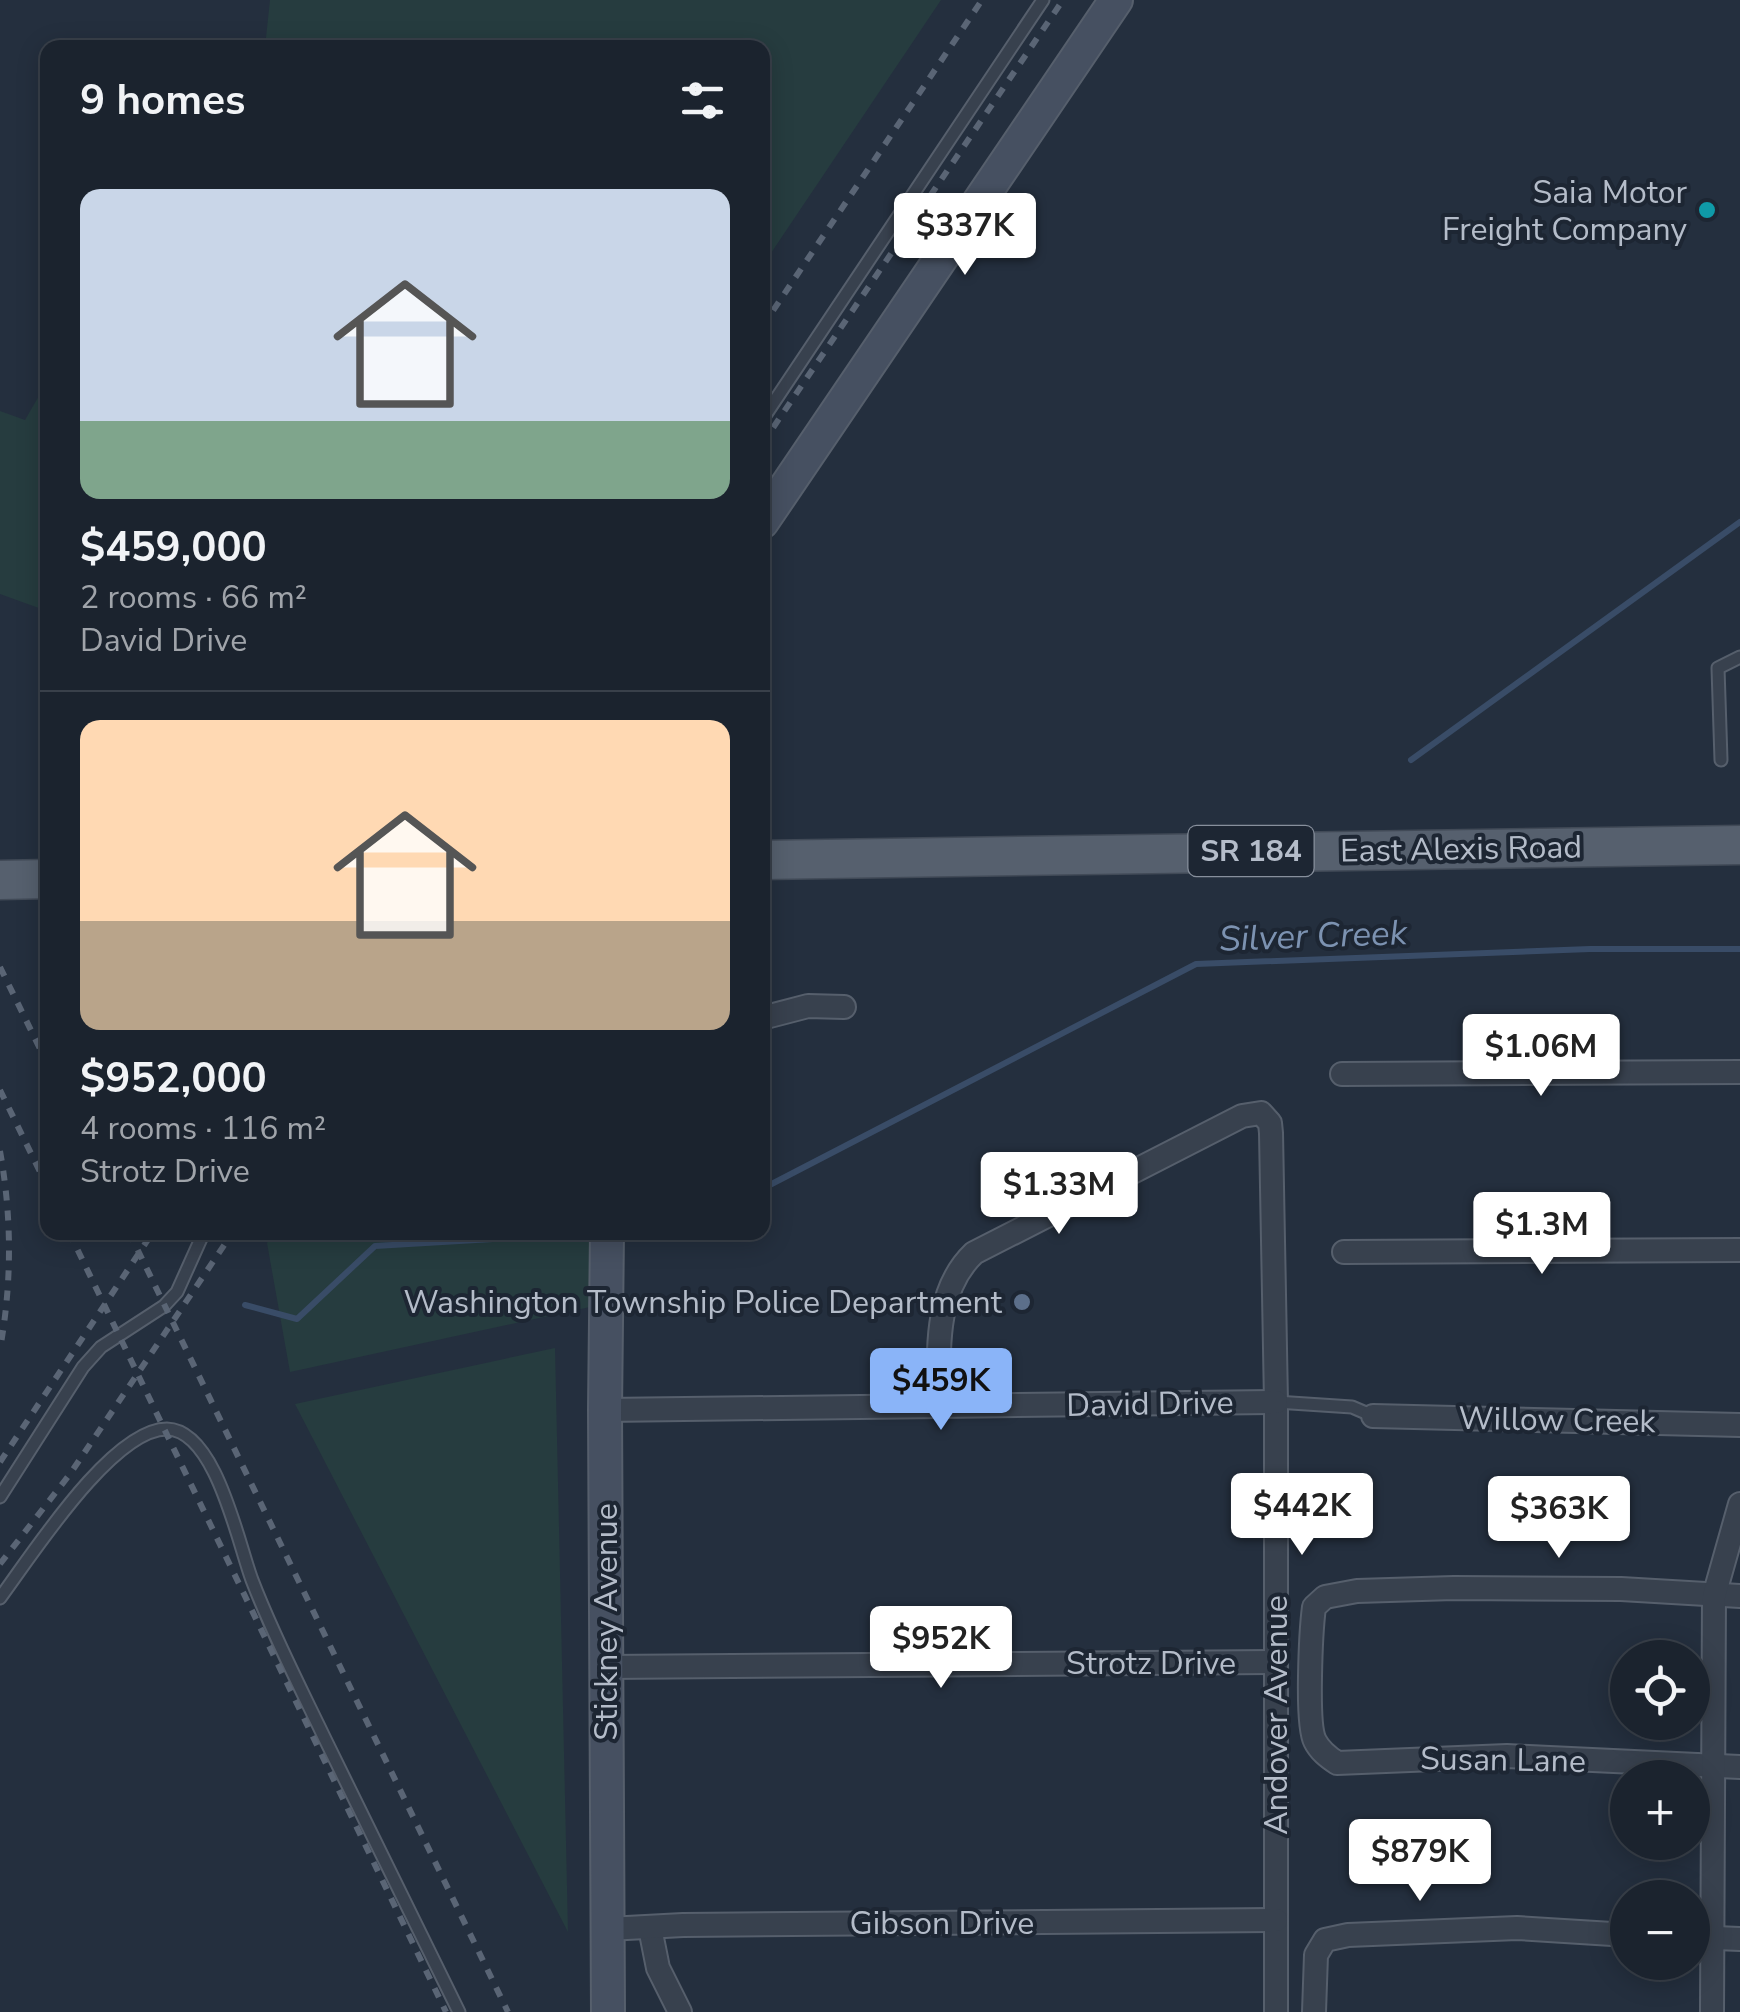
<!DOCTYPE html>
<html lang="en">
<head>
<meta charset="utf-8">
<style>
  body { margin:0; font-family:"Nunito Sans",sans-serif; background:#242b36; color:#f1f3f6; height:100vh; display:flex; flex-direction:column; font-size:38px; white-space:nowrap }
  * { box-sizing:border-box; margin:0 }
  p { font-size:32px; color:#a0a4aa }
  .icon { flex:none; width:55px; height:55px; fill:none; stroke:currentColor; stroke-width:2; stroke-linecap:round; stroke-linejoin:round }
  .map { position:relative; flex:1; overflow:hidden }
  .sheet { position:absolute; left:40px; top:40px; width:730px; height:1200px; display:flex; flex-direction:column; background:#1b232e; border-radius:20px; box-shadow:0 5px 25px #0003,0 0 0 2px #39404a }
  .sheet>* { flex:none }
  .buttons { position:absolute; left:1610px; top:1640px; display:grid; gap:20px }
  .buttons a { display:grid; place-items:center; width:100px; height:100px; border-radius:50%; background:#1b232e; box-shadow:0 5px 25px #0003,0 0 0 2px #39404a; font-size:50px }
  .price { position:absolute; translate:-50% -85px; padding:0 22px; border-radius:10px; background:#fff; color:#222; font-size:32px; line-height:65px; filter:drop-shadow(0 2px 5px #0008) }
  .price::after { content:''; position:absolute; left:50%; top:60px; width:30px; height:22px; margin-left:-15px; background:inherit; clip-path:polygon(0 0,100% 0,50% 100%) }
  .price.on { background:#8ab4f8; color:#111 }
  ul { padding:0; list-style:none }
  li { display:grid; align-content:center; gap:20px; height:530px; padding:0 40px }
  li+li { border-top:2px solid #39404a }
  li span { display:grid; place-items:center; height:310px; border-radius:20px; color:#555 }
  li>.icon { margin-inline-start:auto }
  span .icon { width:180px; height:180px; fill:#fffc; stroke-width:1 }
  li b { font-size:42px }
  h2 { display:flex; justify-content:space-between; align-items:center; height:120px; padding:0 40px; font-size:42px }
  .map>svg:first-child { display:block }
  .green { fill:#263c3f }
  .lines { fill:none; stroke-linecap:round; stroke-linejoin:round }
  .stream { stroke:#394c67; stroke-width:6 }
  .lane-casing { stroke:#565f6c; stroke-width:15 }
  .street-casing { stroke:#565f6c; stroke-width:26 }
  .secondary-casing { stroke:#565f6c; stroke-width:36 }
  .primary-casing { stroke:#414a57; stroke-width:41 }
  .lane { stroke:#38414e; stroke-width:11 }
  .street { stroke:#38414e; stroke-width:22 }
  .secondary { stroke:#465061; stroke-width:32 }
  .primary { stroke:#56606e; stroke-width:38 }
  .rail { stroke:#5a6575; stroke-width:6; stroke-dasharray:10 10; stroke-linecap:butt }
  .culture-dot { fill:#0f9aa8; stroke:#1d2633; stroke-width:4 }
  .service-dot { fill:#5c6f8a; stroke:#1d2633; stroke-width:4 }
  .labels { text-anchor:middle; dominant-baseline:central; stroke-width:8; stroke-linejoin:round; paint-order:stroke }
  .shield { fill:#1d2633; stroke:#878f9c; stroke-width:2.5 }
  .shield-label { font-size:30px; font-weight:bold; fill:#b4bcc9 }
  .poi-label { font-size:32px; fill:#b4bcc9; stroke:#1d2633; text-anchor:end }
  .street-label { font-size:32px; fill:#b4bcc9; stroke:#1d2633 }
  .water-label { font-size:35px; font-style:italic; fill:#7c92b1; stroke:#1d2633 }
</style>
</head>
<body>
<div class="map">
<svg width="1740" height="2012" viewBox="0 0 1740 2012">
  <rect width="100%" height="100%" fill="#242f3e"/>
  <g class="green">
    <polygon points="270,0 941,0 763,265 762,48 265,47"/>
    <polygon points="47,382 47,611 0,594 0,411 25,420"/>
    <polygon points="274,1232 592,1233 590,1307 290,1372 267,1243"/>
    <polygon points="555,1348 568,1932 295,1404"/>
  </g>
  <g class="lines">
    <g class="stream">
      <polyline points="1411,760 1740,522"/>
      <polyline points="762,1189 1196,964 1590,949 1740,949"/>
      <polyline points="245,1305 297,1319 375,1246 597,1233"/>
    </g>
    <defs>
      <g id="lane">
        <polyline points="762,420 1043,0"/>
        <polyline points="1721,760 1718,668 1740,657"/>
        <polyline points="1276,1402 1352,1407 1373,1416"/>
        <polyline points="0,1497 83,1367 101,1347 164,1306 177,1292 204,1232"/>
        <path d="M0,1598C32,1555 112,1429 167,1429C216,1430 238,1543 252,1580C273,1635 300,1687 325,1739C369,1830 414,1921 459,2012"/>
      </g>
      <g id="street">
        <polyline points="762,1018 808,1006 844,1007"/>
        <polyline points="1342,1074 1740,1072"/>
        <polyline points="1344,1252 1740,1250"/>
        <path d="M939,1407C939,1354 933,1292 974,1253L1242,1116L1261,1113L1270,1123L1271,1133L1276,1402V2012"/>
        <polyline points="605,1410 1276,1402"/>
        <polyline points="1373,1416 1740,1425"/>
        <path d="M1740,1596L1621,1589L1454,1588L1357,1591L1325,1597L1314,1607C1311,1630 1306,1724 1315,1741C1320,1751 1328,1757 1337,1763L1507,1756L1740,1767"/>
        <polyline points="606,1667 1276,1662"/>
        <polyline points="650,1928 658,1968 680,2012"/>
        <polyline points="608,1929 683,1925 1276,1920"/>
        <polyline points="1692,1937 1740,1939"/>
        <polyline points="1314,2012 1316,1955 1325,1940 1348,1935 1517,1928 1628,1935"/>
        <polyline points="1712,2012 1714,1596 1740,1504"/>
      </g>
      <g id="secondary">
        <polyline points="762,522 1116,0"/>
        <polyline points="607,1232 605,1410 608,2012"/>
      </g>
      <g id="primary">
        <polyline points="762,860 1740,845"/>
        <polyline points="0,880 48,879"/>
      </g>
    </defs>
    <use href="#lane" class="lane-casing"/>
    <use href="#street" class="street-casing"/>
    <use href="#secondary" class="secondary-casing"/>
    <use href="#primary" class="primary-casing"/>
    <use href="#lane" class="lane"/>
    <use href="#street" class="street"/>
    <use href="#secondary" class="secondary"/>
    <use href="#primary" class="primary"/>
    <g class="rail">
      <polyline points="762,327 982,0"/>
      <polyline points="762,444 1063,0"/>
      <polyline points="0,967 48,1065"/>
      <polyline points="0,1090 48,1188"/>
      <path d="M0,1151C12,1217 12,1283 0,1349"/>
      <polyline points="69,1232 446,2012"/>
      <polyline points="129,1232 508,2012"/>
      <polyline points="0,1462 153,1232"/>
      <polyline points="0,1564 70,1474 233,1232"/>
    </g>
  </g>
  <circle class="culture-dot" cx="1707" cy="210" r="10"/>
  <circle class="service-dot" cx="1022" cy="1302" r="10"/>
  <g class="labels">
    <rect class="shield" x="1188.5" y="826" width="125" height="50" rx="8"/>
    <g class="shield-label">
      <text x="1251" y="851">SR 184</text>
    </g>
    <g class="poi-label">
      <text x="1687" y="192">Saia Motor<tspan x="1687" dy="37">Freight Company</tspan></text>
      <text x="1002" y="1302">Washington Township Police Department</text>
    </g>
    <g class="street-label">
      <text transform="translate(1461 849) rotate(-1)">East Alexis Road</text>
      <text transform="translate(1150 1404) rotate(-1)">David Drive</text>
      <text transform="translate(1557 1420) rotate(1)">Willow Creek</text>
      <text transform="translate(606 1622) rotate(-90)">Stickney Avenue</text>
      <text x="1151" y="1663">Strotz Drive</text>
      <text transform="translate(1276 1715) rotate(-90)">Andover Avenue</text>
      <text transform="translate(1503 1760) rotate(1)">Susan Lane</text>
      <text x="942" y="1923">Gibson Drive</text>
    </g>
    <g class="water-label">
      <text transform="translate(1313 936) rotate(-2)">Silver Creek</text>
    </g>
  </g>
</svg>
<div class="buttons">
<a><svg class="icon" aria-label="locate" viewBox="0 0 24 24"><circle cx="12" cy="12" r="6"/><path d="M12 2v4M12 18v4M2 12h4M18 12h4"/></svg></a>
<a>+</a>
<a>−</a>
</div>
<b class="price" style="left:965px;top:278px">$337K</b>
<b class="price" style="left:1541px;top:1099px">$1.06M</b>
<b class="price" style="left:1059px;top:1237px">$1.33M</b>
<b class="price" style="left:1542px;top:1277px">$1.3M</b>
<b class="price on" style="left:941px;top:1433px">$459K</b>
<b class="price" style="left:1302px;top:1558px">$442K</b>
<b class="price" style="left:1559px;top:1561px">$363K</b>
<b class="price" style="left:941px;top:1691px">$952K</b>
<b class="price" style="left:1420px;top:1904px">$879K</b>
<section class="sheet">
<h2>9 homes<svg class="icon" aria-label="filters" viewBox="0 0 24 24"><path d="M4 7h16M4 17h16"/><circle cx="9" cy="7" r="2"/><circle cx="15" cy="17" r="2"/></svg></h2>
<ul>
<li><span style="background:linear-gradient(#c9d6e8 75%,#7fa58c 0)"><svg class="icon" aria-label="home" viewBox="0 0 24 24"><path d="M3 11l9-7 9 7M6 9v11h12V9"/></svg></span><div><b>$459,000</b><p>2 rooms · 66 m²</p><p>David Drive</p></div></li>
<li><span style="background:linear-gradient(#ffd9b3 65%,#b9a48a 0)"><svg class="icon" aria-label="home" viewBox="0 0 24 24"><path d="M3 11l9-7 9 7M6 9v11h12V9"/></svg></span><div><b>$952,000</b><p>4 rooms · 116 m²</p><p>Strotz Drive</p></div></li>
</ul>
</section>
</div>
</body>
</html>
